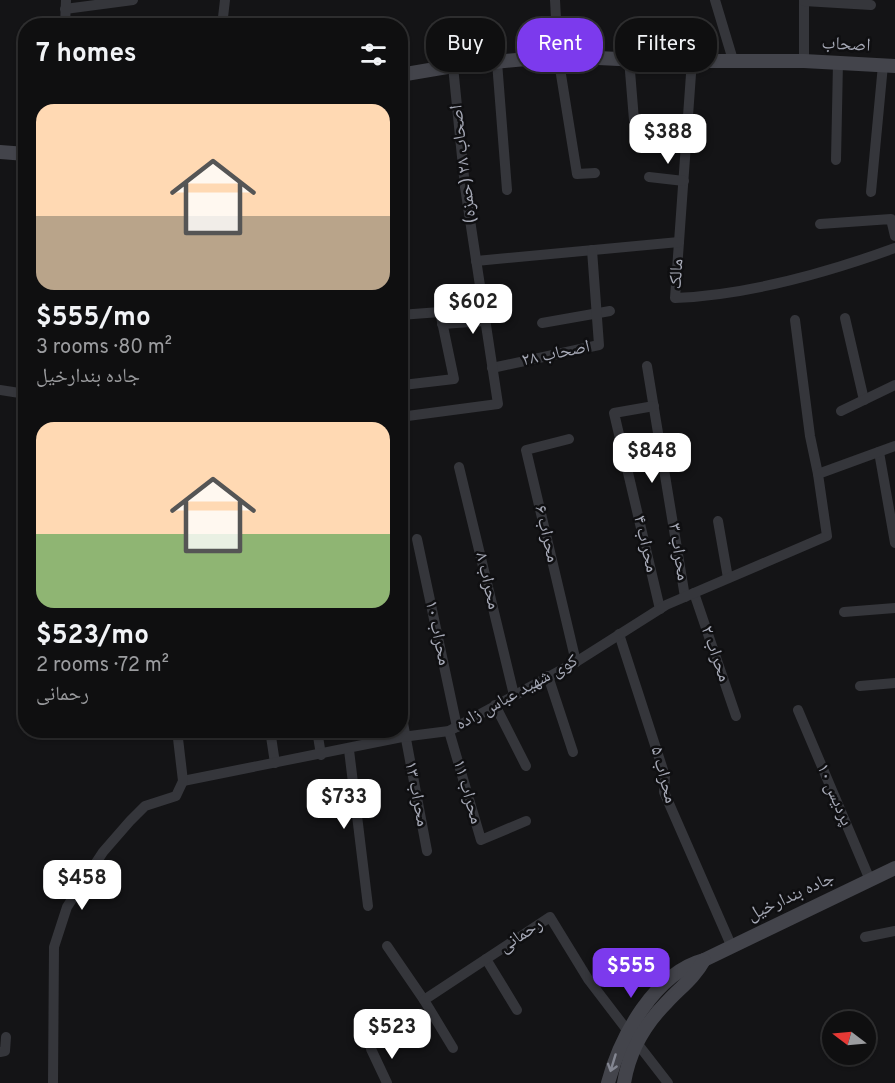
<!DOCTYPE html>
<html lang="en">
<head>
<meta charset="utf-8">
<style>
  body { margin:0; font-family:Overpass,"Noto Naskh Arabic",sans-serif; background:#1d1d1e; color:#f1f3f6; height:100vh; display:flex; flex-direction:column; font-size:22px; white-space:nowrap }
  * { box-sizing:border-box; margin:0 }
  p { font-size:20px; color:#9b9c9f }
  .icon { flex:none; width:33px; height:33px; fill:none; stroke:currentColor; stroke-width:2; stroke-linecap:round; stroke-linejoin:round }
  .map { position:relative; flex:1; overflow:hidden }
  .panel { position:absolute; left:18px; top:18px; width:390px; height:720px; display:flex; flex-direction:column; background:#0f0f10; border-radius:24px; box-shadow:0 2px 4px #0004,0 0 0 2px #2f2f30 }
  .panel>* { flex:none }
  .banner { position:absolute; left:426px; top:18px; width:378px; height:54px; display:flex; gap:12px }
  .needle { width:39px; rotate:286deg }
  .tools { position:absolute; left:822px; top:1011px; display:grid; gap:12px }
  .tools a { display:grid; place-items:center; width:54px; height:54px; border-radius:50%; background:#0f0f10; box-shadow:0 2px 4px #0004,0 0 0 2px #2f2f30; font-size:30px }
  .price { position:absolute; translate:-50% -51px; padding:0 14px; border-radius:12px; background:#fff; color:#222; font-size:20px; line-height:39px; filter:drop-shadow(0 2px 3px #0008) }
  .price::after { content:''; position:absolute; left:50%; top:36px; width:18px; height:14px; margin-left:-9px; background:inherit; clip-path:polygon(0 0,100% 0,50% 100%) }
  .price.active { background:#7c3aed; color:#fff }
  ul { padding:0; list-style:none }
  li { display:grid; align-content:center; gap:12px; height:318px; padding:0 18px }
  li span { display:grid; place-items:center; height:186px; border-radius:18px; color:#555 }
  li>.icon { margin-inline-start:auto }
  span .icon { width:108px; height:108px; fill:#fffc; stroke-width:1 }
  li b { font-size:26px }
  h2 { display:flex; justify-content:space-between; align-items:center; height:72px; padding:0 18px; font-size:26px }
  .pill { padding:0 21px; border-radius:24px; background:#0f0f10; box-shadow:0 2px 4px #0004,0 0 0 2px #2f2f30; font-size:21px; line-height:54px }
  .pill.active { background:#7c3aed; color:#fff }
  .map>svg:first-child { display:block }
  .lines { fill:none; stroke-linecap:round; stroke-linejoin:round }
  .minor { stroke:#35363b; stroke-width:10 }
  .secondary { stroke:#43444b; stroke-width:14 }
  .oneway { stroke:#838691 }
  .labels { text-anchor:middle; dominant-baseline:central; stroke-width:5; stroke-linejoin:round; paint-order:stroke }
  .street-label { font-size:18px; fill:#a6a9b6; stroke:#0f0f11 }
</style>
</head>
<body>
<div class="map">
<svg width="895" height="1083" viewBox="0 0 895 1083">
  <rect width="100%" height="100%" fill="#141416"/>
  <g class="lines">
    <g class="minor">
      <polyline points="555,0 558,56 577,174 595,173"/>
      <polyline points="715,0 733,60"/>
      <polyline points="804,0 804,61"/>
      <polyline points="804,1 871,5"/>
      <polyline points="65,9 133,0"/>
      <polyline points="65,26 66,0"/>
      <polyline points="222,26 225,0"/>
      <polyline points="629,59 634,120"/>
      <path d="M692,60L675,298C749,295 826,273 895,248"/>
      <polyline points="497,62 507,190"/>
      <polyline points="836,160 838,62"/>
      <polyline points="649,177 684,181"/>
      <polyline points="871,192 883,65"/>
      <polyline points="820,224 891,219 895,236"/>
      <polyline points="400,232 401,232"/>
      <polyline points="476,261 679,242"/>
      <polyline points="400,315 440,312 454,379 403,385"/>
      <polyline points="845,318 864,400"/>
      <polyline points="795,320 810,436 818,474"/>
      <polyline points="542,323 610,311"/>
      <polyline points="442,324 485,321"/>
      <polyline points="647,366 685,597"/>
      <polyline points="492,368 599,345 592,250"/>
      <polyline points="0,390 26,394"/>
      <polyline points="654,406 614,413 660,609"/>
      <polyline points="841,411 895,385"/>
      <polyline points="400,417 498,404 465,187 453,66"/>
      <polyline points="569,439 526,450 576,662"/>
      <polyline points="879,452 895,543"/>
      <polyline points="459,467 514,695"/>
      <polyline points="718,521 728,578"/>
      <polyline points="417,539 457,727"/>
      <polyline points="694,593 736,716"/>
      <polyline points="844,612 895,608"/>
      <polyline points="619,634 665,776 664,792 731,945"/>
      <polyline points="548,676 573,752"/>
      <polyline points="860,686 895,683"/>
      <polyline points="495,705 526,766"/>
      <polyline points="400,707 427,851"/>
      <polyline points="798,710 870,880"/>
      <polyline points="270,730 275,763"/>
      <polyline points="317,730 321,755"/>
      <polyline points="449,731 481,840 526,821"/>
      <polyline points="349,750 368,906"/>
      <polyline points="183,781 402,737 449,731 576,662 666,605 827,536 818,474 895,446"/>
      <polyline points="865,937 895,931"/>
      <polyline points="387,946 424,1000"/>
      <polyline points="486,959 517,1010"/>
      <polyline points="637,1043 668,1083"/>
      <polyline points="453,1048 424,1000 550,917 588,979 627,1030"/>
      <polyline points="371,1049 387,1083"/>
      <polyline points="0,1052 5,1051 6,1037"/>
      <polyline points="53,1083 54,947 67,907 103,852 130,821 145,806 176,796 183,781 177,730"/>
    </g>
    <g class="secondary">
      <polyline points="400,75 453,66 558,56 659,61 804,61 895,66"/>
      <polyline points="0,152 26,154"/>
      <path d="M608,1083C620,1037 655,973 704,960L895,868"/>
      <path d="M624,1083C629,1052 645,1024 667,1002C681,987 694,978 704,960"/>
    </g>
  </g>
  <defs><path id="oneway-shaft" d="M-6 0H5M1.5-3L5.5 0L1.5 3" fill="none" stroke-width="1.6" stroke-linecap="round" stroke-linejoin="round" transform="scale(1.5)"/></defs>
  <use class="oneway" href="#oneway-shaft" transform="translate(613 1063) rotate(107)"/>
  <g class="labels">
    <g class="street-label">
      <text transform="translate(846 45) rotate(3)">اصحاب</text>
      <text transform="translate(464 164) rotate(-97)">اصحاب ۲۸ (حمزه)</text>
      <text transform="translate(677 274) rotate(-86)">مالک</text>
      <text transform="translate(556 354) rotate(-12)">اصحاب ۲۸</text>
      <text transform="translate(546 534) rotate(77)">محراب ۶</text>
      <text transform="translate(645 544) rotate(77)">محراب ۴</text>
      <text transform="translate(678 552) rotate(81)">محراب ۳</text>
      <text transform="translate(487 581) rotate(77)">محراب ۸</text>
      <text transform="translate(437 633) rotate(78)">محراب ۱۰</text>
      <text transform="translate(715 654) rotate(71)">محراب ۲</text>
      <text transform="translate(517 693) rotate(-29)">کوی شهید عباس زاده</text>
      <text transform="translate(663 775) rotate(75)">محراب ۵</text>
      <text transform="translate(467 792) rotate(74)">محراب ۱۱</text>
      <text transform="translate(416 794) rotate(79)">محراب ۱۳</text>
      <text transform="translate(834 795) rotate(67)">پردیس ۱۰</text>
      <text transform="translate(791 897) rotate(-25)">جاده بندارخیل</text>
      <text transform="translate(521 936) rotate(-33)">رحمانی</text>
    </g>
  </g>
</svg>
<div class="tools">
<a><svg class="needle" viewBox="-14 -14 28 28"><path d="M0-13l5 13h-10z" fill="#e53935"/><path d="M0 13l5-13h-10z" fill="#9b9c9f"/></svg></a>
</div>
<b class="price" style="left:668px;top:165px">$388</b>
<b class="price" style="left:473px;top:335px">$602</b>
<b class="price" style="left:652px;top:484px">$848</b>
<b class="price" style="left:344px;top:830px">$733</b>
<b class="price" style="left:82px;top:911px">$458</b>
<b class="price active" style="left:631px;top:999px">$555</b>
<b class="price" style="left:392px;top:1060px">$523</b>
<div class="banner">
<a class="pill">Buy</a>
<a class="pill active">Rent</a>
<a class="pill">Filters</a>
</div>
<section class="panel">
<h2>7 homes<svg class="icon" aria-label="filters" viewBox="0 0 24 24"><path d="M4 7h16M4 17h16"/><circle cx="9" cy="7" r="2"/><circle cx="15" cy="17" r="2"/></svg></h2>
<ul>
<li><span style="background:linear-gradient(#ffd9b3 60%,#b9a48a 0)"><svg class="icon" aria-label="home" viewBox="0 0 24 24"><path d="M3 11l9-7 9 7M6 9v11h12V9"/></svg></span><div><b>$555/mo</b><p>3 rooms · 80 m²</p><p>جاده بندارخیل</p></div></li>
<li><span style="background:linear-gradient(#ffd9b3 60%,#8fb573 0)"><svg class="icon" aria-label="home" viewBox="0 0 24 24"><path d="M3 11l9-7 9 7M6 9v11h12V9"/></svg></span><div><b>$523/mo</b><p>2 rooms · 72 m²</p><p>رحمانی</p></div></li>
</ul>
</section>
</div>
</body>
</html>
